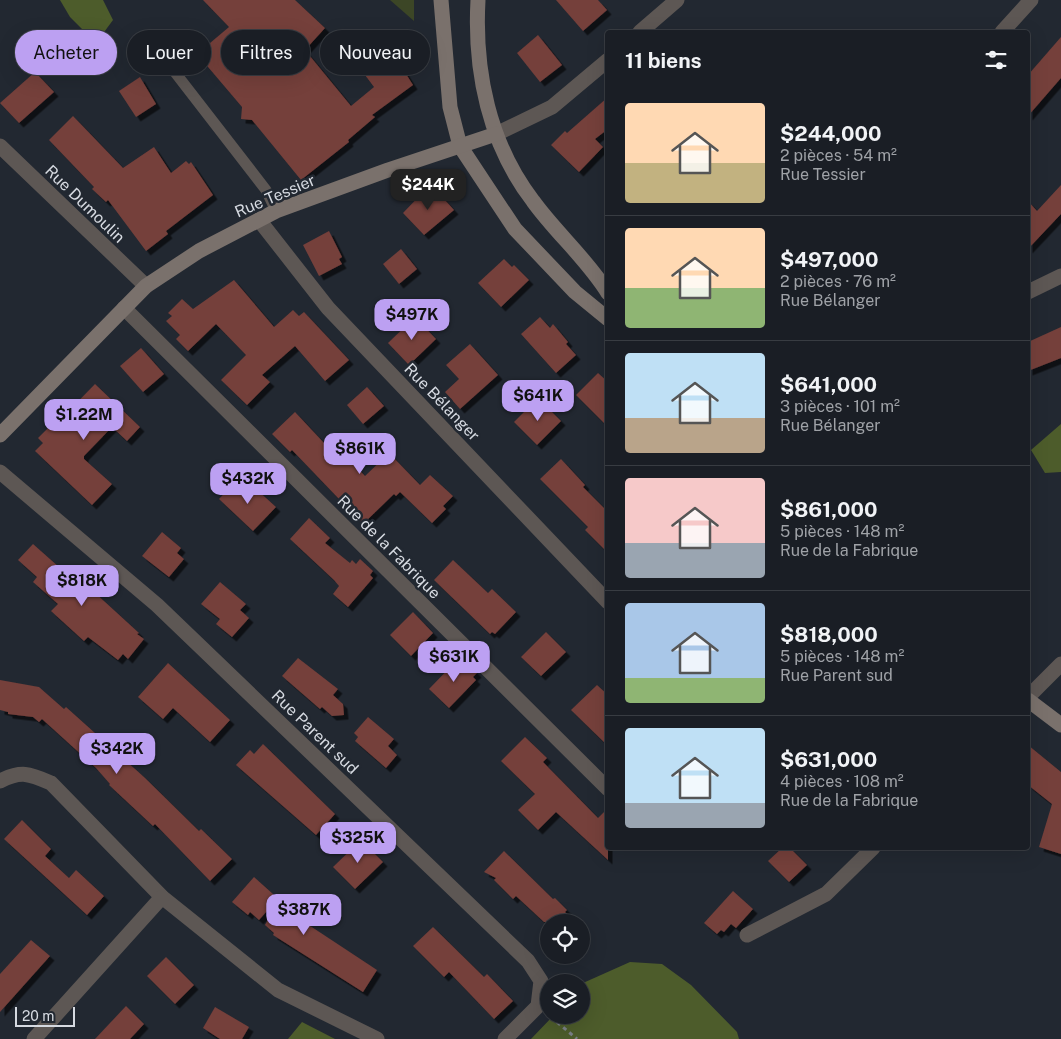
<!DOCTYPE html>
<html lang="fr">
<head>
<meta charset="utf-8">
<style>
  body { margin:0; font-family:"Public Sans",sans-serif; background:#272b32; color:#f1f3f6; height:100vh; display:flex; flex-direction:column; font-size:19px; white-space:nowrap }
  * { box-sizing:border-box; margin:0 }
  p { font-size:16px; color:#9fa2a7 }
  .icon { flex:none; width:28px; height:28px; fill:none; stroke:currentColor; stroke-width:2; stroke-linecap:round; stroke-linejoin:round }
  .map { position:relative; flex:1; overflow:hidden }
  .side { position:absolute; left:605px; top:30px; width:425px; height:820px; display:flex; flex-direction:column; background:#1a1e25; border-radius:5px; box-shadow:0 5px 20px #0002,0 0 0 1px #383c42 }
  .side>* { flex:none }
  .banner { position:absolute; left:15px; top:30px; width:475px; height:45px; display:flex; gap:10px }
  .controls { position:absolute; left:540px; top:914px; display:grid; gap:10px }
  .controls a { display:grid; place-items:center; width:50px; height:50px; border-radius:50%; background:#1a1e25; box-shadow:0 5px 20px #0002,0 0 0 1px #383c42; font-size:25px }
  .scale { position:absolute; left:15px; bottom:12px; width:60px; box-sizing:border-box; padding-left:5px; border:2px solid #d6dae1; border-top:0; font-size:14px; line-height:18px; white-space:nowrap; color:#d6dae1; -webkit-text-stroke:4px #222831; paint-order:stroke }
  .price { position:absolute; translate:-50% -42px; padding:0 11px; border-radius:10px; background:#bca0f2; color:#111; font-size:16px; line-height:32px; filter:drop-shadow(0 1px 2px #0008) }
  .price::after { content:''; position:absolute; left:50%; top:30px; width:15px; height:11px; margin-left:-8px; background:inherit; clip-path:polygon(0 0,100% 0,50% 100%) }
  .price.active { background:#222; color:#fff }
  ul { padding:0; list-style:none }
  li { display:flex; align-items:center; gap:15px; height:125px; padding:0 20px }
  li+li { border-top:1px solid #383c42 }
  li span { display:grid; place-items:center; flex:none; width:140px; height:100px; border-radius:5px; color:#555 }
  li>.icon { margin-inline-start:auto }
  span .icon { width:60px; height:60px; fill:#fffc; stroke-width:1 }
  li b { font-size:21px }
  h2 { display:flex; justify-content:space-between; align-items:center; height:60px; padding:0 20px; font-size:21px }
  .chip { padding:0 18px; border-radius:22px; background:#1a1e25; box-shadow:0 5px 20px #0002,0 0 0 1px #383c42; font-size:18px; line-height:45px }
  .chip.active { background:#bca0f2; color:#111 }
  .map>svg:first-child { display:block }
  .green { fill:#3c4626 }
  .forest { fill:#4d5c2b }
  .building { fill:#743f3a; filter:url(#shadow) }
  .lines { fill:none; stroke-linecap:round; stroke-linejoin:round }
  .path { stroke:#7b8088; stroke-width:3; stroke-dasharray:4 4; stroke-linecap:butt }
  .lane { stroke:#5d5754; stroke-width:11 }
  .street { stroke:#5d5754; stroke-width:15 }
  .secondary { stroke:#7a716c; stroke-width:15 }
  .labels { text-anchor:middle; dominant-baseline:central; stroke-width:5; stroke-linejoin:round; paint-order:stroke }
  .street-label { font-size:16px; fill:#d6dae1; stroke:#222831 }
</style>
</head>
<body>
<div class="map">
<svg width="1061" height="1039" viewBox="0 0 1061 1039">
  <defs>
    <filter id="shadow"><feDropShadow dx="4.5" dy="4.5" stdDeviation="0" flood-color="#0009"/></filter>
  </defs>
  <rect width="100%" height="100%" fill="#222831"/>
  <polygon class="green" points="390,0 414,0 414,21"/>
  <g class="forest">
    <polygon points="60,0 103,0 113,20 96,43 70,17"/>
    <polygon points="1061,424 1061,472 1045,473 1031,450"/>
    <polygon points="630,962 662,964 691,985 737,1032 739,1039 531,1039 554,1015 581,1015 583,983"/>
    <polygon points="302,1022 335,1039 288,1039"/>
  </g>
  <g class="building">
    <polygon points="203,0 295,0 325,28 305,50 351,106 374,87 365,75 374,68 372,65 386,54 389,58 394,55 413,85 372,115 375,117 348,140 349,142 301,180 252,120 241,119 242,107 197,54 229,27"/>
    <polygon points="556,0 598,0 607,10 583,31"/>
    <polygon points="538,35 562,65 540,82 517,53"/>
    <polygon points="1061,37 1061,78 1028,116 1028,75"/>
    <polygon points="35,72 54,92 19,123 0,103"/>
    <polygon points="140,77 156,104 136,117 119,91"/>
    <polygon points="608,97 608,129 595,139 603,147 579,172 551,145 565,131 567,133"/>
    <polygon points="73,116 123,168 154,147 171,173 186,161 189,164 191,162 213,195 166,231 168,234 146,251 108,200 106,202 92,189 94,187 49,140"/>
    <polygon points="1061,185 1061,214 1028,249 1028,201 1037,211"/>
    <polygon points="427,188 430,192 434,188 454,210 424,235 403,213"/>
    <polygon points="329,231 342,257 339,259 342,264 319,276 303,245"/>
    <polygon points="401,249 417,269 399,284 383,264"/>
    <polygon points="504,259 512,267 514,265 529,280 501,307 478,283"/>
    <polygon points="234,280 274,327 293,310 299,316 304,312 349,360 325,381 295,346 262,375 270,382 247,405 221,380 246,355 216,324 188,351 176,339 180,335 166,321 172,316 168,313 182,299 193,309"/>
    <polygon points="415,317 436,339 409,365 388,343"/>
    <polygon points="540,317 550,328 553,324 568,342 566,344 576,355 556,373 521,334"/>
    <polygon points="1061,327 1061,358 1028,371 1028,342"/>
    <polygon points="470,344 498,375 460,409 445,392 459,379 446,365"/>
    <polygon points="141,348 164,374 143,392 120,366"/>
    <polygon points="598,373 608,382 608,427 576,395"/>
    <polygon points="95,384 140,427 127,441 112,427 84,456 84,459 112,484 92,505 35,451 43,443 38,438 51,425 53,427"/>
    <polygon points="367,387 384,406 363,424 347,405"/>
    <polygon points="538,398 561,421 537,445 514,422"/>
    <polygon points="295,412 324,443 329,438 365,476 389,453 420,485 430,475 453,496 443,506 446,509 432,523 400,492 396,496 394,494 363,524 292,450 290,452 272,434"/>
    <polygon points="561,459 585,485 583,487 608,512 608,553 585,530 588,527 540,479"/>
    <polygon points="237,480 250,493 255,488 276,507 253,531 219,499"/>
    <polygon points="309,518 330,538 325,543 350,563 352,560 356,564 360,559 373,571 370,575 373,578 348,607 333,594 339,586 334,580 290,539"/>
    <polygon points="162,532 181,548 177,553 184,559 169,577 142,556"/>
    <polygon points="33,544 77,583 81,580 139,633 137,634 144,639 128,659 123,654 118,660 88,637 84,641 51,611 58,604 33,582 37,577 18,560"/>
    <polygon points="453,560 488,593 492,589 516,612 495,634 492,632 490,634 434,580"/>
    <polygon points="220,582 246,604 240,610 249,618 232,637 216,624 220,619 201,604"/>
    <polygon points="413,612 433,633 411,656 390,635"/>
    <polygon points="546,632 566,652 541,676 521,657"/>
    <polygon points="460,657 477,673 473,677 476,680 449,708 429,689"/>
    <polygon points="298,658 338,689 333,695 343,704 344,715 332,716 322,707 320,709 282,676"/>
    <polygon points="168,663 230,720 210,742 173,708 163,719 138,697"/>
    <polygon points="0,680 39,687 64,709 66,707 144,777 199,831 201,829 232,859 210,881 155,824 153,826 109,785 110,784 96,768 42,719 39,722 33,717 8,714 8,712 0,710"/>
    <polygon points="597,685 608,695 608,746 571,710"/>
    <polygon points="368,717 394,739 388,746 397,755 386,768 355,741 358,737 354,733"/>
    <polygon points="525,737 547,758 543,762 598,818 608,808 608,860 556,812 538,830 518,810 535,794 501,761"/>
    <polygon points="263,744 335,814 316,835 236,765 250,750 254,754"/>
    <polygon points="1028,745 1061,772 1061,854 1039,847 1052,804 1028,785"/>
    <polygon points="22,820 51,849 45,856 69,878 76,870 104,896 87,915 4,839"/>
    <polygon points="361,840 383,862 355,889 333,867"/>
    <polygon points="782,848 790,848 807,865 789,882 768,861"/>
    <polygon points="504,851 553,899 555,898 567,910 565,912 575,922 544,922 516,896 513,899 494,880 496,878 484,872"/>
    <polygon points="254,877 283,903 280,906 377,970 363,992 273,935 274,933 265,925 271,914 267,911 259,920 250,912 248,915 232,902"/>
    <polygon points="733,891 753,909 736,928 731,924 724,932 721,930 717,934 704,923"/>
    <polygon points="433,927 484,977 487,974 513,1001 494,1019 449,972 444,977 413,946"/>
    <polygon points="31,940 50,956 0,1012 0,974"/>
    <polygon points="166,957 194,985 175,1004 147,976"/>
    <polygon points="126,1006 144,1024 130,1039 95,1039"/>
    <polygon points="215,1007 249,1027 242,1039 220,1039 203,1028"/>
  </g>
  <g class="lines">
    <polyline class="path" points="551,1017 577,1039"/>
    <polyline class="lane" points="160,53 266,190 276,211"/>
    <g class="street">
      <polyline points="640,32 677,0"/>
      <polyline points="1002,32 1031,0"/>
      <polyline points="496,134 552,107 608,60"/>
      <polyline points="0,146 146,286"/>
      <polyline points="259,220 328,308 608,602"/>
      <polyline points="1028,292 1061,276"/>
      <polyline points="124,308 608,789"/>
      <polyline points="0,472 157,605 528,961 541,981 538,1006 505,1039"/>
      <polyline points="1028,697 1061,664"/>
      <path d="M0,781C22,770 30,774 51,783L162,897L278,990L377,1039"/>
      <polyline points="747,935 826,894 873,848"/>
      <polyline points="34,1039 162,897"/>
    </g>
    <g class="secondary">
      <polyline points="441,0 450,107 460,146 515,229 575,292 608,319"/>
      <path d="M478,0C474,71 489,144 533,201C556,233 587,259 608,293"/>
      <polyline points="0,435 146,286 199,251 276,211 388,170 496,134"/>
      <polyline points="1028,700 1061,725"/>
    </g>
  </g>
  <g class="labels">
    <g class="street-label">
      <text transform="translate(275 196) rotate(-23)">Rue Tessier</text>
      <text transform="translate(85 204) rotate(44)">Rue Dumoulin</text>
      <text transform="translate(442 402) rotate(46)">Rue Bélanger</text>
      <text transform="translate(389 547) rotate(45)">Rue de la Fabrique</text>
      <text transform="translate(315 732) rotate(44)">Rue Parent sud</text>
    </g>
  </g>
</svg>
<div class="controls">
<a><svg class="icon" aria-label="locate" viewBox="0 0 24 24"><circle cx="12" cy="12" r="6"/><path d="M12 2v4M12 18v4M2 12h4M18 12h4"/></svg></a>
<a><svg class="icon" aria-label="layers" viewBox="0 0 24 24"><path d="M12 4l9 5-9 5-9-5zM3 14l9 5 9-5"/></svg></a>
</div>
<div class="scale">20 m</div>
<b class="price active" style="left:428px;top:211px">$244K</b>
<b class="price" style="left:412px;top:341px">$497K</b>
<b class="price" style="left:538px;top:422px">$641K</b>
<b class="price" style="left:84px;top:441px">$1.22M</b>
<b class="price" style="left:360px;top:475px">$861K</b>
<b class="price" style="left:248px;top:505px">$432K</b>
<b class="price" style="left:82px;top:607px">$818K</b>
<b class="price" style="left:454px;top:683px">$631K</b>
<b class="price" style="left:117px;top:775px">$342K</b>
<b class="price" style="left:358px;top:864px">$325K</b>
<b class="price" style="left:304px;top:936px">$387K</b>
<div class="banner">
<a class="chip active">Acheter</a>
<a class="chip">Louer</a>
<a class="chip">Filtres</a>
<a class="chip">Nouveau</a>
</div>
<section class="side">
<h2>11 biens<svg class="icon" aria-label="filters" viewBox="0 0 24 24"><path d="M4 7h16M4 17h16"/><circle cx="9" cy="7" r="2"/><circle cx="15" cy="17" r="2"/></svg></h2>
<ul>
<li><span style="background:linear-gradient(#ffd9b3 60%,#c2b280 0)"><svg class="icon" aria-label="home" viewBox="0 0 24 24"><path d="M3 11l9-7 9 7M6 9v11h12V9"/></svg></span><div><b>$244,000</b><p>2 pièces · 54 m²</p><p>Rue Tessier</p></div></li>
<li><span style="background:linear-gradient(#ffd9b3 60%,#8fb573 0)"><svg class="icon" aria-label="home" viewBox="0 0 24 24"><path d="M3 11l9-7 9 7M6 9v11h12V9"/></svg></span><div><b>$497,000</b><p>2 pièces · 76 m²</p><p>Rue Bélanger</p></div></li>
<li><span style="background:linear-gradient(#bfe0f5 65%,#b9a48a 0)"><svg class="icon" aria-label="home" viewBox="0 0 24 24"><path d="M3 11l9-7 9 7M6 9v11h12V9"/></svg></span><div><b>$641,000</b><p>3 pièces · 101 m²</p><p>Rue Bélanger</p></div></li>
<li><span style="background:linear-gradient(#f6c9c9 65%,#9aa5b1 0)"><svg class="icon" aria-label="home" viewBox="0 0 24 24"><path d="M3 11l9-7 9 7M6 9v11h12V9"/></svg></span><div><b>$861,000</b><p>5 pièces · 148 m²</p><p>Rue de la Fabrique</p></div></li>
<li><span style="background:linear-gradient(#a9c7e8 75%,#8fb573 0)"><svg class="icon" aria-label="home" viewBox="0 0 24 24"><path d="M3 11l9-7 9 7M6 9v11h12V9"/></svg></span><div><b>$818,000</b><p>5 pièces · 148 m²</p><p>Rue Parent sud</p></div></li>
<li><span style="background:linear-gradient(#bfe0f5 75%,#9aa5b1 0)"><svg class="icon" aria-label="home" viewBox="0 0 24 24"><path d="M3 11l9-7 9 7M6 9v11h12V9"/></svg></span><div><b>$631,000</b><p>4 pièces · 108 m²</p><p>Rue de la Fabrique</p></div></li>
</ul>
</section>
</div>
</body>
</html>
